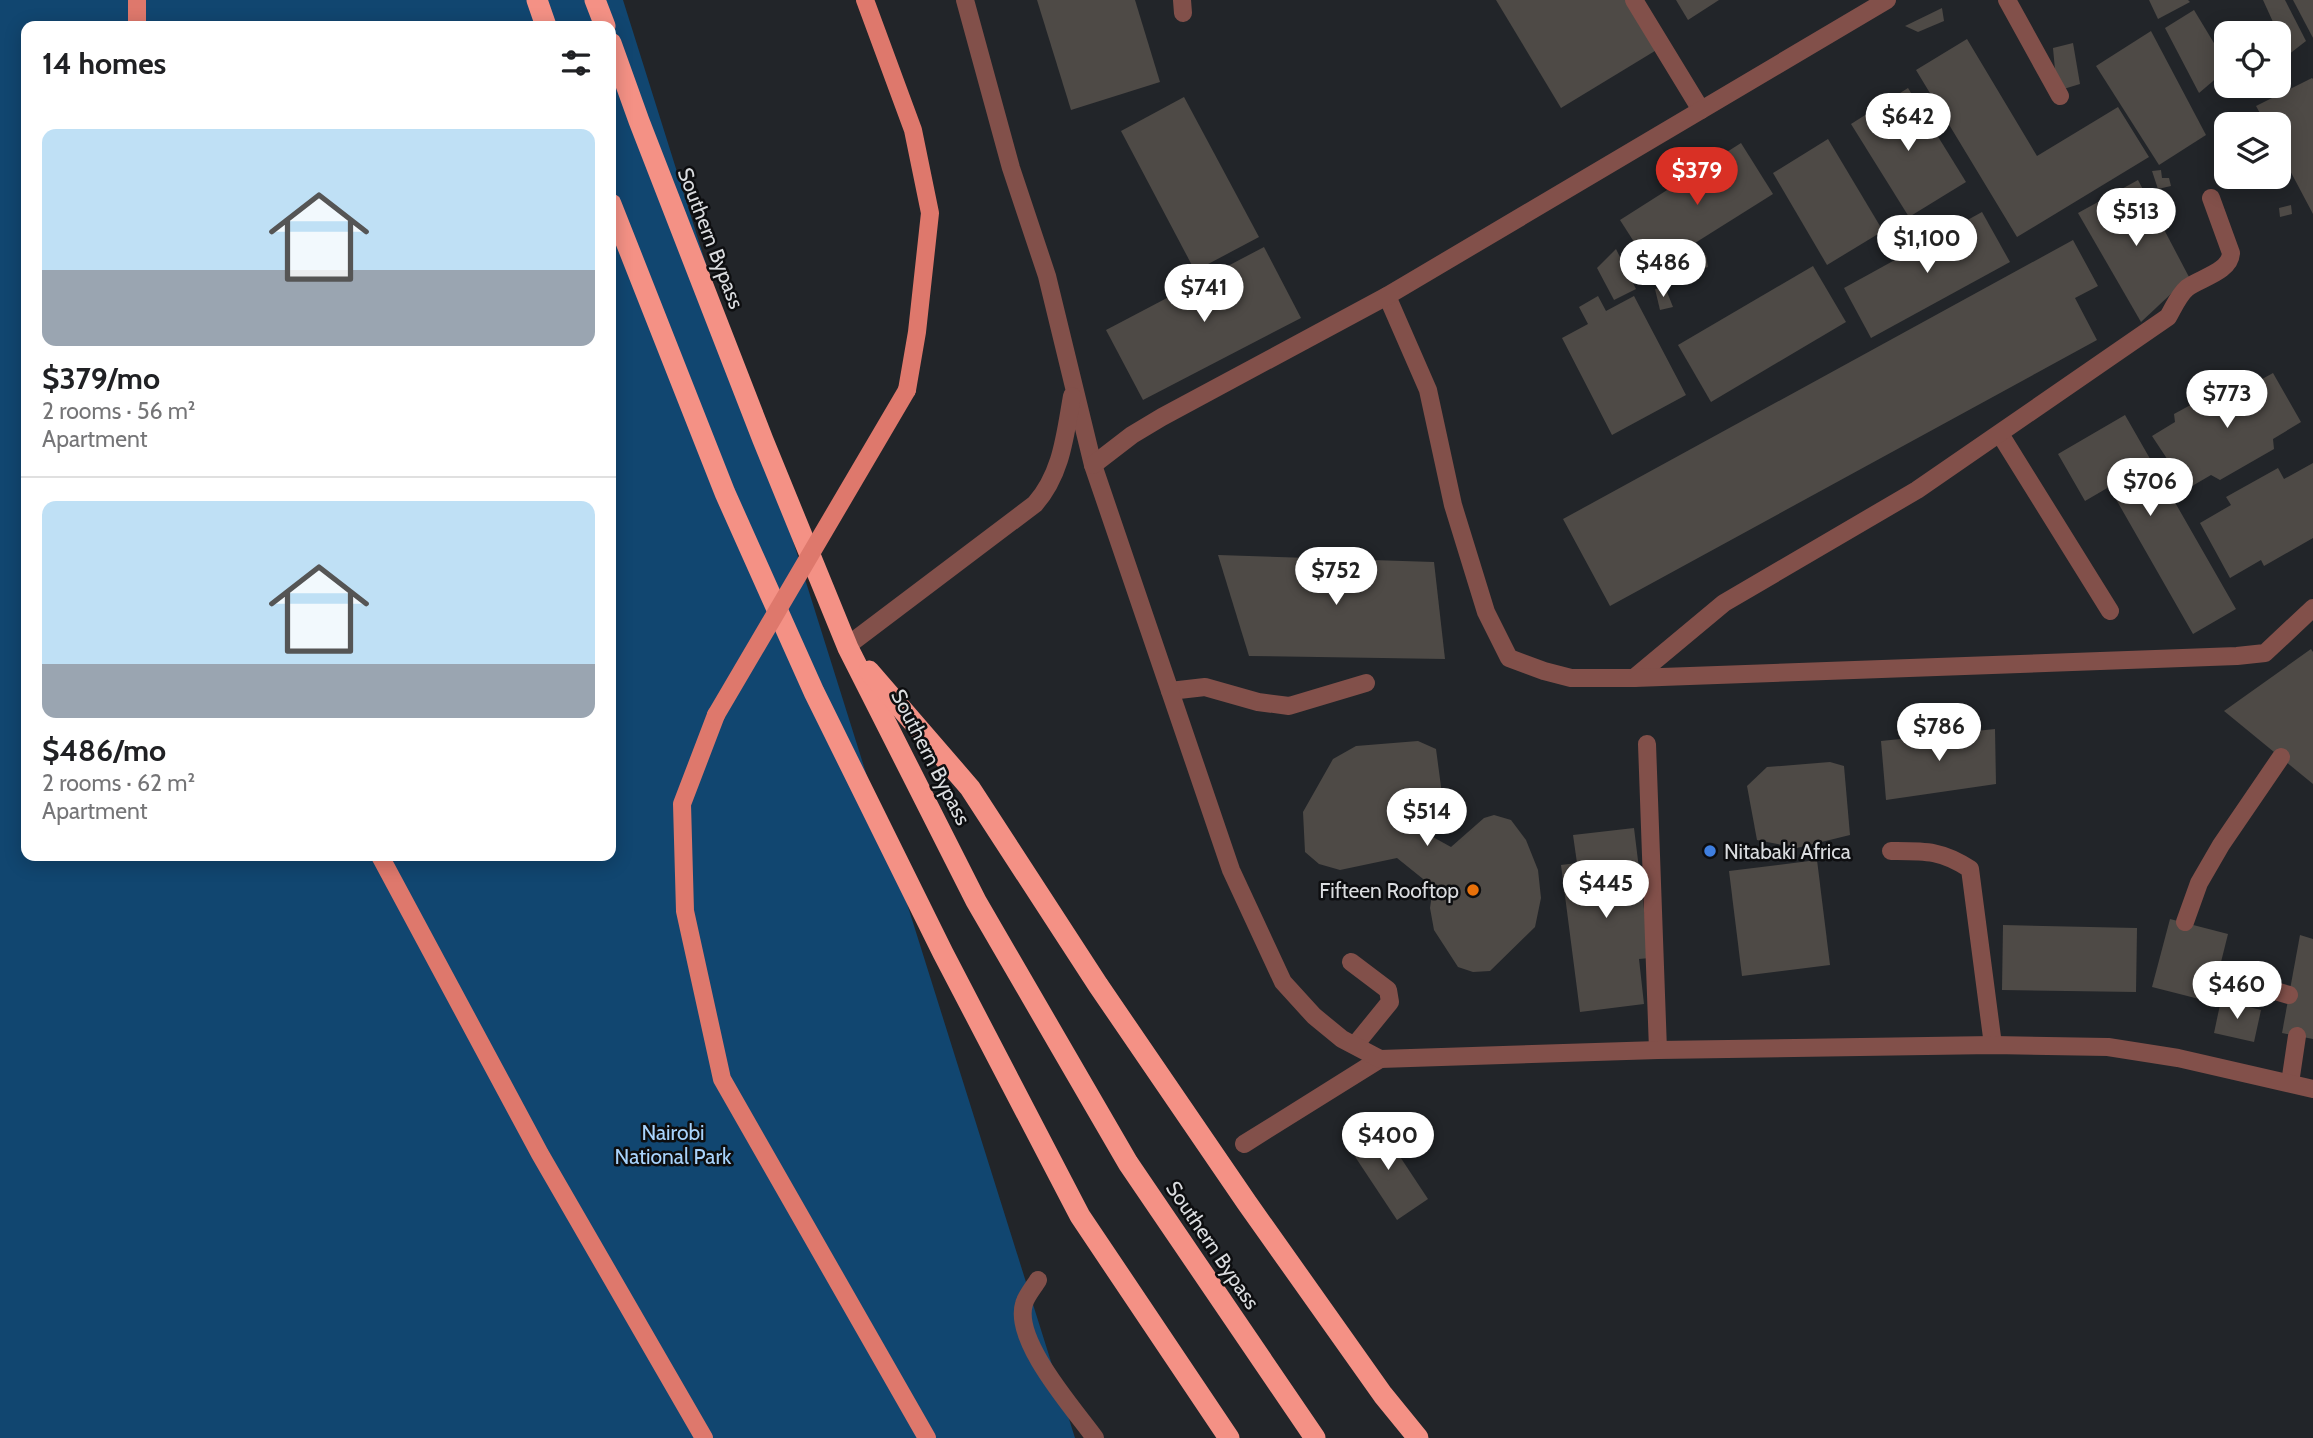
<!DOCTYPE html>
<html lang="en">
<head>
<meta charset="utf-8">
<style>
  body { margin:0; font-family:Cabin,sans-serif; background:#f2f2f2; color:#202124; height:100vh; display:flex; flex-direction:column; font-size:26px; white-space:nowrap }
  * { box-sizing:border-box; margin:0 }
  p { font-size:23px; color:#757577 }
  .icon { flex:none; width:38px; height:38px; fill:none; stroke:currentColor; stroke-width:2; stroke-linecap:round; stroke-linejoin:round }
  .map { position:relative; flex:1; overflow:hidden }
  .details { position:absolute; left:21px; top:21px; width:595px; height:840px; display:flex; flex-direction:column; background:#fff; border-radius:14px; box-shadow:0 4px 18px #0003 }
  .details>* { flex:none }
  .fabs { position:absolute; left:2214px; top:21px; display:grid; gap:14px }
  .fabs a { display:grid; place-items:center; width:77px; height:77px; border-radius:14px; background:#fff; box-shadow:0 4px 18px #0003; font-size:35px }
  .price { position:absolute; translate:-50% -60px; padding:0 16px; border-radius:24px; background:#fff; color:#222; font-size:23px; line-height:46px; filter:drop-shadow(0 2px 4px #0008) }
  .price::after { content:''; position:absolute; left:50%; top:42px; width:21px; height:16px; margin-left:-10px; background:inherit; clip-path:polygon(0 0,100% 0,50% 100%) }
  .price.current { background:#d93025; color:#fff }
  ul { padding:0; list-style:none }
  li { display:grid; align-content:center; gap:14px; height:371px; padding:0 21px }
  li+li { border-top:2px solid #e0e0e0 }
  li span { display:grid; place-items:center; height:217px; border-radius:14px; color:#555 }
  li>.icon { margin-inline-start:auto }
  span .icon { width:126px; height:126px; fill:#fffc; stroke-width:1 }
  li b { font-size:30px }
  h2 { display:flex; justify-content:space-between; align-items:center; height:84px; padding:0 21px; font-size:30px }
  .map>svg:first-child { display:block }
  .green { fill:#114670; fill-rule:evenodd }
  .building { fill:#4e4a46 }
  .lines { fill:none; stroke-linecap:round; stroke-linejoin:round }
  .lane { stroke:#82504a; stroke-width:18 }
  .street { stroke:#82504a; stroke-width:18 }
  .primary { stroke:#de786c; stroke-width:18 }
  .highway { stroke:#f49185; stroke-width:21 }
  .primary-bridge { stroke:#de786c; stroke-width:18 }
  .shop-dot { fill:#3f7fe0; stroke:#0d0e10; stroke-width:2.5 }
  .food-dot { fill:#e8710a; stroke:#0d0e10; stroke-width:2.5 }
  .labels { text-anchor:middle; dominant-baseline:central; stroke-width:5; stroke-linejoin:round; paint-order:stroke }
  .street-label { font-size:21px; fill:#dadcdf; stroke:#0d0e10 }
  .poi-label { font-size:21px; fill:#dadcdf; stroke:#0d0e10; text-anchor:start }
  .park-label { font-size:21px; fill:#a9d4fd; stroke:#0d0e10 }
</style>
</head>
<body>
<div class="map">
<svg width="2313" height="1438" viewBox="0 0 2313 1438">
  <rect width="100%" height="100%" fill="#222529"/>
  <path class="green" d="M0,0H623L1075,1438H0ZM26,26H611V856H26Z"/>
  <g class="building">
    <polygon points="1037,0 1135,0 1160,82 1071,110"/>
    <polygon points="1496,0 1642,0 1668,43 1561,108"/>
    <polygon points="1676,0 1719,0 1688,20"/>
    <polygon points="2149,0 2188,0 2190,2 2158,19"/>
    <polygon points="2263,0 2285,0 2306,41 2288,55"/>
    <polygon points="2293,0 2313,0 2313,38"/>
    <polygon points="1942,8 1944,21 1918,32 1905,26"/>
    <polygon points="2194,10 2226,63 2226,70 2199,93 2165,28"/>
    <polygon points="2151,31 2206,135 2159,165 2096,66"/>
    <polygon points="1967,39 2037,156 2118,107 2149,157 2017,237 1916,70"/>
    <polygon points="2073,43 2080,84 2057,91 2053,48"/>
    <polygon points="2312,78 2313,79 2313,214 2278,148 2278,124 2266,124 2256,106"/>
    <polygon points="1908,88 1966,182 1909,217 1851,124"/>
    <polygon points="1184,97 1259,237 1195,271 1121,131"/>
    <polygon points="1828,139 1883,231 1827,265 1773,173"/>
    <polygon points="1741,143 1773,194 1652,270 1620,220"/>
    <polygon points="2226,152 2226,159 2219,160 2217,154"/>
    <polygon points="2161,170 2162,178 2169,178 2171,186 2158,189 2152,171"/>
    <polygon points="2278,172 2282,172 2284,182 2270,184 2270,177 2278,177"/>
    <polygon points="2138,180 2189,277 2141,322 2078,213"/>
    <polygon points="2291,205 2292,214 2280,217 2279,208"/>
    <polygon points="1982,212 2010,262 1871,338 1844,288"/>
    <polygon points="2073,240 2098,286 2075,298 2097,340 1610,606 1563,519"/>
    <polygon points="1264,247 1301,318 1143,400 1106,330"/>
    <polygon points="1616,249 1636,289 1614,300 1597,268"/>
    <polygon points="1706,255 1708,267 1689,274 1683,263"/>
    <polygon points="1813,266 1846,322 1711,402 1678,345"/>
    <polygon points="1665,287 1673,307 1660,310 1655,289"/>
    <polygon points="1598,296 1606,311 1634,296 1686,395 1612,435 1562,338 1588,324 1579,307"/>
    <polygon points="2273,373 2301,422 2273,439 2274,449 2220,480 2211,475 2187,489 2152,436 2175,422 2174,414 2240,378 2246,388"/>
    <polygon points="2125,415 2236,609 2193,634 2109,487 2085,501 2058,454"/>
    <polygon points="2313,463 2313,538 2264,566 2261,560 2230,578 2200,523 2231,505 2226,497 2278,468 2284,479"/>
    <polygon points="1218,555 1434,562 1445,659 1249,656"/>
    <polygon points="2311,649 2313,652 2313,784 2224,711"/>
    <polygon points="1995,729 1996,784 1886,800 1881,741"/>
    <polygon points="1418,741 1436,749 1442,794 1422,831 1451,847 1484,818 1494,815 1511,820 1526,840 1538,870 1541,898 1535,927 1490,971 1473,972 1458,967 1434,930 1430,908 1433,887 1397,858 1340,870 1319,864 1305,852 1303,812 1333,759 1356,746"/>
    <polygon points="1830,762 1844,766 1850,835 1797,848 1757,840 1747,786 1767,767"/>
    <polygon points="1634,828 1650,958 1639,959 1644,1004 1580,1012 1561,865 1577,863 1573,835"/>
    <polygon points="1817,860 1830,965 1742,976 1729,871"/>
    <polygon points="2170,919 2228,934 2211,1002 2152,987"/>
    <polygon points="2003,925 2137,928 2136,992 2002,990"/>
    <polygon points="2300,935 2313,939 2313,1039 2282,1033"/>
    <polygon points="2221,1000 2261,1010 2254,1042 2214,1033"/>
    <polygon points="1379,1125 1428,1199 1397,1220 1348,1146"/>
  </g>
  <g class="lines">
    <g class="lane">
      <polyline points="1182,0 1183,13"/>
      <polyline points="1634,0 1701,110"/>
      <polyline points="2007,0 2060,96"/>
      <polyline points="2000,434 2110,611"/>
      <path d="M1634,678L1724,603L1917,490L2168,317C2174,307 2178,296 2187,288C2200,278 2230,272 2231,253L2211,198"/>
      <polyline points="1170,691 1205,687 1258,702 1289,706 1366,683"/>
      <polyline points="1647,744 1658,1050"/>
      <path d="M1891,851C1925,851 1941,850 1970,869L1993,1045"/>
      <polyline points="2185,922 2199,883 2221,845 2281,757"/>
      <polyline points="1351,962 1388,990 1390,1002 1355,1045"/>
      <polyline points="2218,974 2289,995"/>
      <polyline points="2290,1083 2297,1036"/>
      <polyline points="1244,1144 1380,1059"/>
      <path d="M1038,1280C1034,1287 1026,1296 1024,1304C1013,1341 1074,1409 1095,1438"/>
    </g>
    <g class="street">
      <polyline points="965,0 1011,168 1047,276 1093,465 1231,870 1283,982 1314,1016 1342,1039 1380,1059 1658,1050 1993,1045 2108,1047 2178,1058 2313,1089"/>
      <polyline points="1387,296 1428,390 1453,505 1486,612 1509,658 1544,671 1571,678 1634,678 2237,656 2265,653 2313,608"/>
      <polyline points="1093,465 1132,435 1162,417 1387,296 1887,0"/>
      <path d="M847,646L1035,504C1062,473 1065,435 1072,396"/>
    </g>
    <g class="primary">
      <polyline points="865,0 913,130 930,213 917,332 907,390"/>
      <polyline points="137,26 137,0"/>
      <polyline points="716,715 682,804 685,911 722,1079 927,1438"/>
      <polyline points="380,856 540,1154 704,1438"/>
    </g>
    <g class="highway">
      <polyline points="537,0 546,26"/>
      <polyline points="595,0 605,26"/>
      <polyline points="611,43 639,121 763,440 848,648 976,901 1128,1163 1315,1438"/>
      <polyline points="611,204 725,493 814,692 943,953 1080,1216 1229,1438"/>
      <polyline points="869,671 970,788 1098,985 1247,1203 1383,1395 1418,1438"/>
    </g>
    <polyline class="primary-bridge" points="716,715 907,390"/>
  </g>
  <circle class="shop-dot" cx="1710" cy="851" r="7"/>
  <circle class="food-dot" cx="1473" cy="890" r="7"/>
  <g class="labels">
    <g class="street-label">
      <text transform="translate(711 238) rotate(69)">Southern Bypass</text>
      <text transform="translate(931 757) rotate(63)">Southern Bypass</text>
      <text transform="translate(1213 1245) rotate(56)">Southern Bypass</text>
    </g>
    <g class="poi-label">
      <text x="1724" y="851">Nitabaki Africa</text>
      <text x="1459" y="890" text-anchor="end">Fifteen Rooftop</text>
    </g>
    <g class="park-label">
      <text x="673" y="1132">Nairobi<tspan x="673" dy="24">National Park</tspan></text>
    </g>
  </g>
</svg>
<div class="fabs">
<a><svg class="icon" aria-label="locate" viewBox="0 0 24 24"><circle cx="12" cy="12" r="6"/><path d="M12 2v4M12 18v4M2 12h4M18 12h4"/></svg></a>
<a><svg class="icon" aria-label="layers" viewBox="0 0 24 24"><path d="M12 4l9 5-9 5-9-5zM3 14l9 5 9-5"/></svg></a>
</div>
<b class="price" style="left:1908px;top:153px">$642</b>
<b class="price current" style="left:1697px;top:207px">$379</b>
<b class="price" style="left:2136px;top:248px">$513</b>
<b class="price" style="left:1927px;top:275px">$1,100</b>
<b class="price" style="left:1663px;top:299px">$486</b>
<b class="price" style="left:1204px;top:324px">$741</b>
<b class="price" style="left:2227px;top:430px">$773</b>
<b class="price" style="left:2150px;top:518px">$706</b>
<b class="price" style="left:1336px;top:607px">$752</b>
<b class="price" style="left:1939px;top:763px">$786</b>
<b class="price" style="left:1427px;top:848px">$514</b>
<b class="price" style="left:1606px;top:920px">$445</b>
<b class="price" style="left:2237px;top:1021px">$460</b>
<b class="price" style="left:1388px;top:1172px">$400</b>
<section class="details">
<h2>14 homes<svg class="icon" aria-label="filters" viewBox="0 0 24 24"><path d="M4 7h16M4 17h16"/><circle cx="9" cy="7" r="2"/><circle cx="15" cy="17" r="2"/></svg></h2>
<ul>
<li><span style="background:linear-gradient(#bfe0f5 65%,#9aa5b1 0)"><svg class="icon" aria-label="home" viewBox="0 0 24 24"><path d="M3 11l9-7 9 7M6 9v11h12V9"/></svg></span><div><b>$379/mo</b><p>2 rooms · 56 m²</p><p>Apartment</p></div></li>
<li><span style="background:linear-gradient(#bfe0f5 75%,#9aa5b1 0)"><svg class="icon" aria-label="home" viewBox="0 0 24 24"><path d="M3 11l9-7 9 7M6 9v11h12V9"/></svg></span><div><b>$486/mo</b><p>2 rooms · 62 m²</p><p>Apartment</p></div></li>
</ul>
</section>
</div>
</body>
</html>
